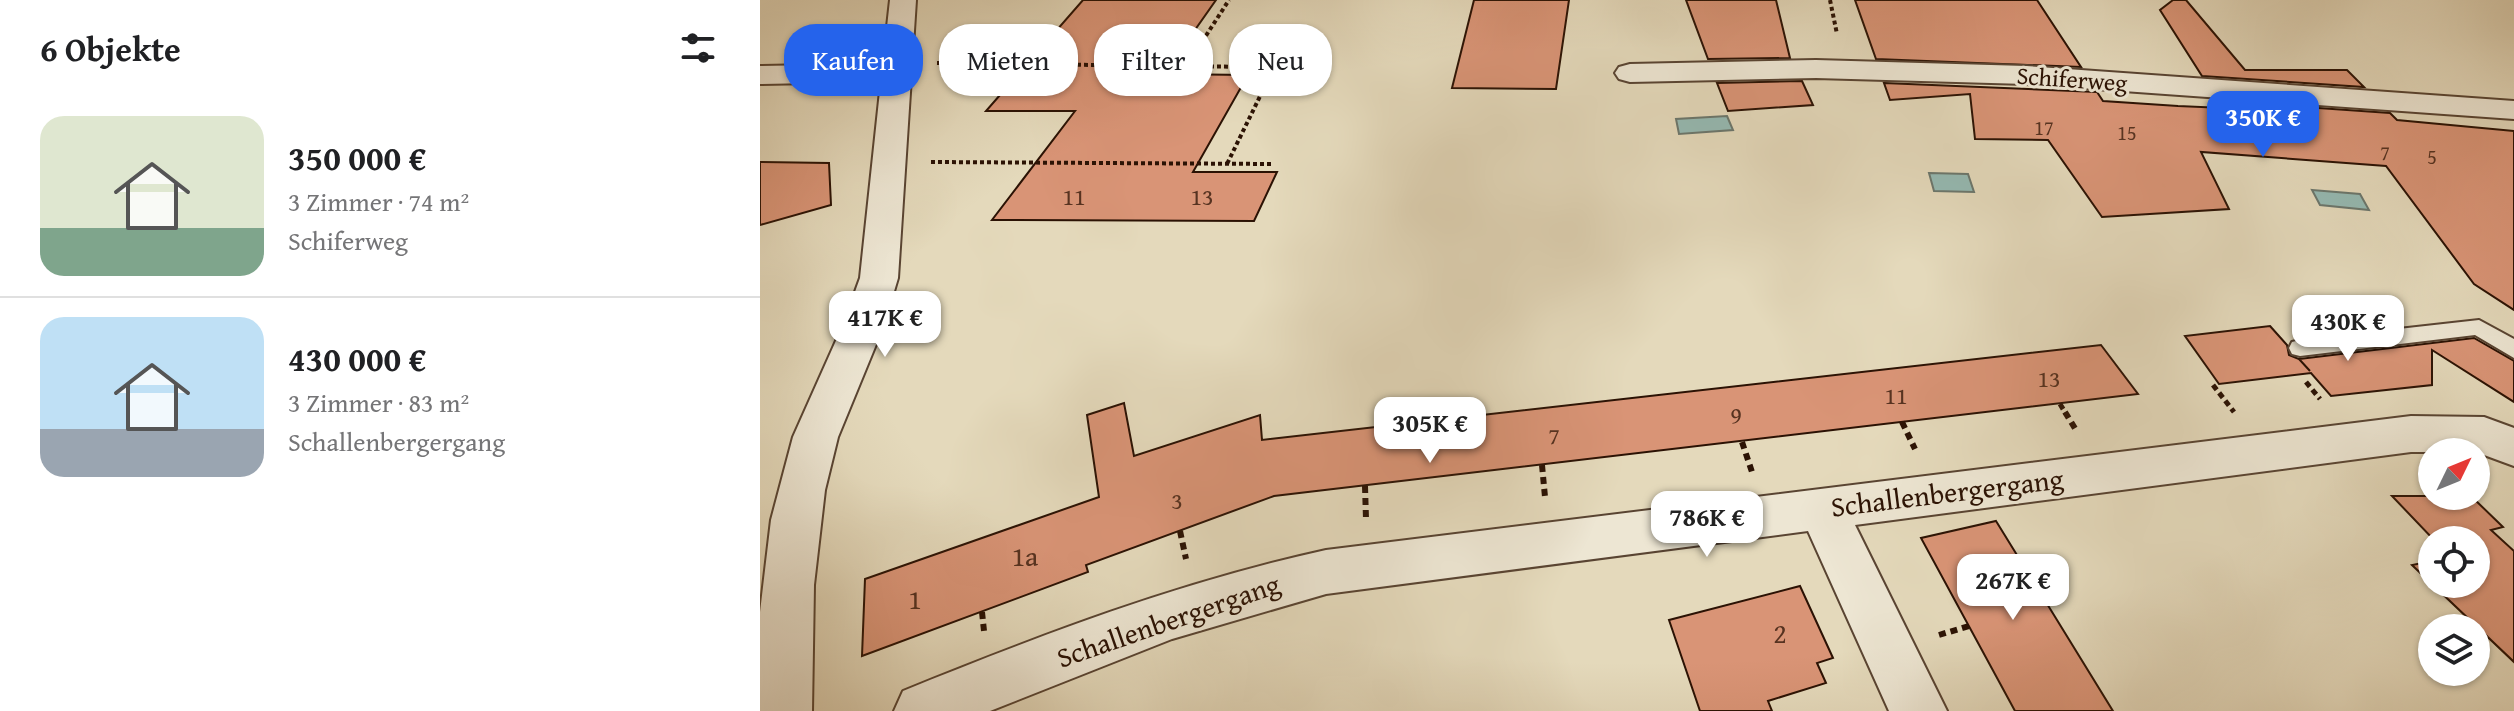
<!DOCTYPE html>
<html lang="de">
<head>
<meta charset="utf-8">
<style>
  body { margin:0; font-family:"Gentium Book Plus",serif; background:#f6f6f6; color:#202124; height:100vh; display:flex; flex-direction:column; font-size:30px; white-space:nowrap }
  * { box-sizing:border-box; margin:0 }
  p { font-size:26px; color:#757577 }
  .icon { flex:none; width:44px; height:44px; fill:none; stroke:currentColor; stroke-width:2; stroke-linecap:round; stroke-linejoin:round }
  .map { position:relative; flex:1; overflow:hidden }
  .drawer { display:flex; flex-direction:column; background:#fff; width:760px }
  .drawer>* { flex:none }
  .banner { position:absolute; left:24px; top:24px; width:760px; height:72px; display:flex; gap:16px }
  .needle { width:52px; rotate:47deg }
  .buttons { position:absolute; left:1658px; top:438px; display:grid; gap:16px }
  .buttons a { display:grid; place-items:center; width:72px; height:72px; border-radius:50%; background:#fff; box-shadow:0 2px 6px #0004; font-size:40px }
  .price { position:absolute; translate:-50% -68px; padding:0 18px; border-radius:16px; background:#fff; color:#222; font-size:26px; line-height:52px; filter:drop-shadow(0 2px 4px #0008) }
  .price::after { content:''; position:absolute; left:50%; top:48px; width:24px; height:18px; margin-left:-12px; background:inherit; clip-path:polygon(0 0,100% 0,50% 100%) }
  .price.active { background:#2563eb; color:#fff }
  ul { padding:0; list-style:none }
  li { display:flex; align-items:center; gap:24px; height:200px; padding:0 40px }
  li+li { border-top:2px solid #e0e0e0 }
  li span { display:grid; place-items:center; flex:none; width:224px; height:160px; border-radius:24px; color:#555 }
  li>.icon { margin-inline-start:auto }
  span .icon { width:96px; height:96px; fill:#fffc; stroke-width:1 }
  li b { font-size:34px }
  h2 { display:flex; justify-content:space-between; align-items:center; height:96px; padding:0 40px; font-size:34px }
  .pill { padding:0 28px; border-radius:32px; background:#fff; box-shadow:0 2px 6px #0004; font-size:28px; line-height:72px }
  .pill.active { background:#2563eb; color:#fff }
  main { display:flex; flex:1; min-height:0 }
  .map>svg:first-child { display:block }
  .water { fill:#95bab3; stroke:#6b776d; stroke-width:2 }
  .building { fill:#d99476; stroke:#2b1204; stroke-width:2 }
  .lines { fill:none; stroke-linecap:round; stroke-linejoin:round }
  .lane-casing { stroke:#594432; stroke-width:4 }
  .street-casing { stroke:#594432; stroke-width:4 }
  .path-far2 { stroke:#2b1204; stroke-width:4; stroke-dasharray:4 3; stroke-linecap:butt }
  .path-far1 { stroke:#2b1204; stroke-width:5; stroke-dasharray:6 4; stroke-linecap:butt }
  .path { stroke:#2b1204; stroke-width:6; stroke-dasharray:7 5; stroke-linecap:butt }
  .lane { fill:#ede6d3; fill-rule:evenodd }
  .street { fill:#ede6d3; fill-rule:evenodd }
  .labels { text-anchor:middle; dominant-baseline:central; stroke-width:6; stroke-linejoin:round; paint-order:stroke }
  .far-number-label { font-size:20px; fill:#563220 }
  .far-street-label { font-size:24px; fill:#2b1204; stroke:#ede6d3 }
  .number-label { font-size:24px; fill:#563220 }
  .street-label { font-size:28px; fill:#2b1204; stroke:#ede6d3 }
  .near-number-label { font-size:28px; fill:#563220 }
</style>
</head>
<body>
<main>
<section class="drawer">
<h2>6 Objekte<svg class="icon" aria-label="filters" viewBox="0 0 24 24"><path d="M4 7h16M4 17h16"/><circle cx="9" cy="7" r="2"/><circle cx="15" cy="17" r="2"/></svg></h2>
<ul>
<li><span style="background:linear-gradient(#dfe7d0 70%,#7fa58c 0)"><svg class="icon" aria-label="home" viewBox="0 0 24 24"><path d="M3 11l9-7 9 7M6 9v11h12V9"/></svg></span><div><b>350 000 €</b><p>3 Zimmer · 74 m²</p><p>Schiferweg</p></div></li>
<li><span style="background:linear-gradient(#bfe0f5 70%,#9aa5b1 0)"><svg class="icon" aria-label="home" viewBox="0 0 24 24"><path d="M3 11l9-7 9 7M6 9v11h12V9"/></svg></span><div><b>430 000 €</b><p>3 Zimmer · 83 m²</p><p>Schallenbergergang</p></div></li>
</ul>
</section>
<div class="map">
<svg width="1754" height="711" viewBox="0 0 1754 711">
  <rect width="100%" height="100%" fill="#e4d9bb"/>
  <filter id="stains"><feTurbulence type="fractalNoise" baseFrequency=".0025" numOctaves="4"/><feColorMatrix values="0 0 0 0 .2 0 0 0 0 .09 0 0 0 0 .02 0 0 0 .5 -.17"/></filter>
  <radialGradient id="worn" r=".72"><stop offset=".6" stop-color="#630" stop-opacity="0"/><stop offset="1" stop-color="#630" stop-opacity=".3"/></radialGradient>
  <g class="water">
    <polygon points="967,116 973,130 919,134 916,119"/>
    <polygon points="1169,173 1208,174 1214,192 1174,191"/>
    <polygon points="1552,190 1600,194 1609,210 1560,205"/>
  </g>
  <g class="building">
    <polygon points="323,0 456,0 404,74 488,75 433,172 517,172 494,221 232,220 315,111 226,111"/>
    <polygon points="714,0 809,0 796,89 692,88"/>
    <polygon points="926,0 1016,0 1030,58 948,59"/>
    <polygon points="1095,0 1277,0 1321,67 1116,59"/>
    <polygon points="1413,0 1426,0 1485,70 1587,70 1604,87 1442,76 1400,10"/>
    <polygon points="1042,81 1053,105 968,111 957,83"/>
    <polygon points="1124,83 1337,92 1343,101 1418,106 1463,108 1458,101 1630,113 1637,120 1754,131 1754,310 1714,284 1626,166 1441,152 1469,209 1342,217 1288,140 1215,139 1210,94 1130,100"/>
    <polygon points="0,162 69,163 71,205 0,225"/>
    <polygon points="1510,326 1527,345 1529,355 1539,359 1550,371 1539,359 1714,338 1754,361 1754,402 1672,350 1672,385 1571,396 1551,373 1459,384 1425,336"/>
    <polygon points="1341,345 1378,394 514,496 326,565 328,572 102,656 105,579 339,497 327,415 364,403 374,456 500,415 502,440"/>
    <polygon points="1632,496 1711,496 1743,527 1731,530 1754,551 1754,662 1652,565 1672,561 1672,584 1716,584 1716,540 1674,540"/>
    <polygon points="1236,521 1353,711 1255,711 1161,538"/>
    <polygon points="1040,586 1073,658 1057,663 1066,683 1008,701 1012,711 940,711 909,620"/>
  </g>
  <g class="lines">
    <defs>
      <polygon id="lane" points="1719,320 1754,339 1754,358 1715,335 1540,356 1532,354 1529,348 1532,342 1540,340"/>
      <g id="street">
        <polygon points="130,0 156,0 138,278 124,325 78,437 65,490 54,585 52,711 0,711 0,612 11,520 33,437 83,325 100,278 122,72 52,83 0,84 0,66 52,65 124,54"/>
        <polygon points="1056,60 1266,66 1754,101 1754,119 1266,84 1056,78 870,82 859,79 855,73 859,67 870,64"/>
        <path d="M1651,416L1724,417L1754,428V466L1716,452H1651L1095,525L1187,711H1129L1048,531L566,594L412,639L230,711H134L143,691C281,635 420,582 566,550Z"/>
      </g>
    </defs>
    <use href="#lane" class="lane-casing"/>
    <use href="#street" class="street-casing"/>
    <g class="path-far2">
      <polyline points="1070,0 1077,34"/>
      <polyline points="177,63 497,67 506,72 507,82 467,164"/>
      <polyline points="427,65 469,0"/>
      <polyline points="171,162 512,164"/>
    </g>
    <g class="path-far1">
      <polyline points="1546,382 1560,399"/>
      <polyline points="1453,385 1474,412"/>
      <polyline points="1300,404 1306,414"/>
    </g>
    <g class="path">
      <polyline points="1305,412 1316,430"/>
      <polyline points="1142,422 1155,449"/>
      <polyline points="982,442 992,472"/>
      <polyline points="782,465 785,497"/>
      <polyline points="605,486 606,519"/>
      <polyline points="420,531 426,559"/>
      <polyline points="222,612 224,631"/>
      <polyline points="1179,635 1209,626"/>
    </g>
    <use href="#lane" class="lane"/>
    <use href="#street" class="street"/>
  </g>
  <g class="labels">
    <g class="far-number-label">
      <text x="1284" y="127">17</text>
      <text x="1367" y="132">15</text>
      <text x="1625" y="152">7</text>
      <text x="1672" y="156">5</text>
    </g>
    <g class="far-street-label">
      <text transform="translate(1312 79) rotate(4)">Schiferweg</text>
    </g>
    <g class="number-label">
      <text x="314" y="196">11</text>
      <text x="442" y="196">13</text>
      <text x="1289" y="378">13</text>
      <text x="1136" y="395">11</text>
      <text x="976" y="414">9</text>
      <text x="794" y="435">7</text>
      <text x="417" y="500">3</text>
    </g>
    <g class="street-label">
      <text transform="translate(1187 492) rotate(-7)">Schallenbergergang</text>
      <text transform="translate(408 620) rotate(-19)">Schallenbergergang</text>
    </g>
    <g class="near-number-label">
      <text x="265" y="555">1a</text>
      <text x="155" y="598">1</text>
      <text x="1020" y="632">2</text>
    </g>
  </g>
  <rect width="100%" height="100%" filter="url(#stains)"/>
  <rect width="100%" height="100%" fill="url(#worn)"/>
</svg>
<div class="buttons">
<a><svg class="needle" viewBox="-14 -14 28 28"><path d="M0-13l5 13h-10z" fill="#e53935"/><path d="M0 13l5-13h-10z" fill="#757577"/></svg></a>
<a><svg class="icon" aria-label="locate" viewBox="0 0 24 24"><circle cx="12" cy="12" r="6"/><path d="M12 2v4M12 18v4M2 12h4M18 12h4"/></svg></a>
<a><svg class="icon" aria-label="layers" viewBox="0 0 24 24"><path d="M12 4l9 5-9 5-9-5zM3 14l9 5 9-5"/></svg></a>
</div>
<b class="price active" style="left:1503px;top:159px">350K €</b>
<b class="price" style="left:125px;top:359px">417K €</b>
<b class="price" style="left:1588px;top:363px">430K €</b>
<b class="price" style="left:670px;top:465px">305K €</b>
<b class="price" style="left:947px;top:559px">786K €</b>
<b class="price" style="left:1253px;top:622px">267K €</b>
<div class="banner">
<a class="pill active">Kaufen</a>
<a class="pill">Mieten</a>
<a class="pill">Filter</a>
<a class="pill">Neu</a>
</div>
</div>
</main>
</body>
</html>
